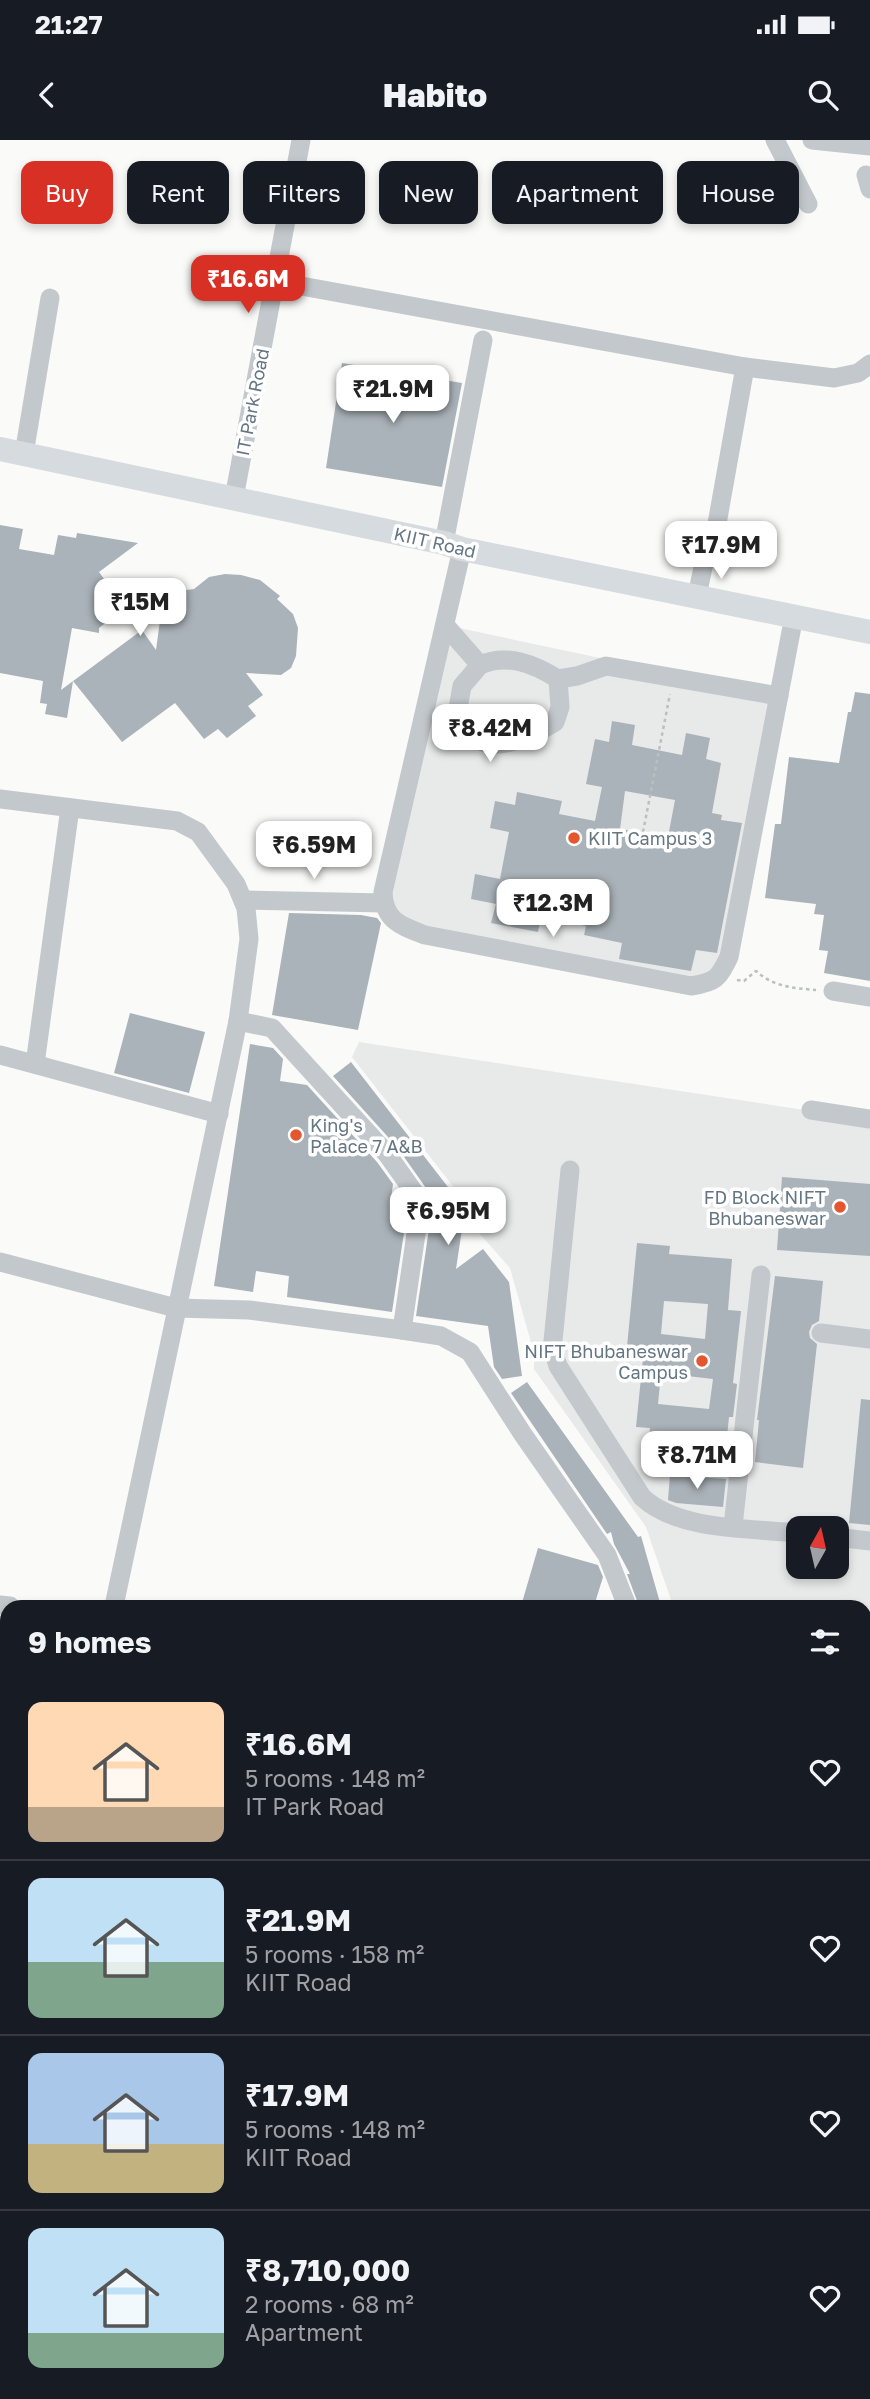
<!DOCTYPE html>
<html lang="en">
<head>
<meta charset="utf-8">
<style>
  body { margin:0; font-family:"Golos Text",sans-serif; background:#242831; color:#f1f3f6; height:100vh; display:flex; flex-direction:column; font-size:26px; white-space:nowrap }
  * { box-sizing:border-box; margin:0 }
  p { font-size:23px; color:#9ea1a6 }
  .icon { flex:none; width:38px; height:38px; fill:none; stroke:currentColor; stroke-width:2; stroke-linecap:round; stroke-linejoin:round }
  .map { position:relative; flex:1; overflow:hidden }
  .side { position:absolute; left:0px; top:1460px; width:872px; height:800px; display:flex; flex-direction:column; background:#171b24; border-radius:21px 21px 0 0; box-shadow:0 4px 10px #0003 }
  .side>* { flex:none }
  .top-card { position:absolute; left:21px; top:21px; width:830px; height:63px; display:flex; gap:14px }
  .needle { width:46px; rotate:8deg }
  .buttons { position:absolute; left:786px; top:1376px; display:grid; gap:14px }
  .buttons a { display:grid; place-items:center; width:63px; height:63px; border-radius:14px; background:#171b24; box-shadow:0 4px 10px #0003; font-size:35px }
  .price { position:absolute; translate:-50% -60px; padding:0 16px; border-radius:14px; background:#fff; color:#222; font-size:23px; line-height:46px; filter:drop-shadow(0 2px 4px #0008) }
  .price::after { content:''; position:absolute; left:50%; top:42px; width:21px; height:16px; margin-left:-10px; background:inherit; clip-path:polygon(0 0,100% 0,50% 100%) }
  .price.on { background:#d93025; color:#fff }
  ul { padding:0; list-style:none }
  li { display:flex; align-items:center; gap:21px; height:175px; padding:0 28px }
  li+li { border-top:2px solid #363941 }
  li span { display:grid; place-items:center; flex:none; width:196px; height:140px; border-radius:14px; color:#555 }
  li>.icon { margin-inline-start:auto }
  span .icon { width:84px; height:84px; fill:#fffc; stroke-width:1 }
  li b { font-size:30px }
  h2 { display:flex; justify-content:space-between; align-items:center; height:84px; padding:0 28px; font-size:30px }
  .pill { padding:0 24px; border-radius:14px; background:#171b24; box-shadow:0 4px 10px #0003; font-size:24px; line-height:63px }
  .pill.on { background:#d93025; color:#fff }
  .status { display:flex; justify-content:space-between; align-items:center; height:49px; padding:0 35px; background:#171b24; direction:ltr }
  .status svg { height:19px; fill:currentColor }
  header { display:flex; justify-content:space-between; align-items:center; height:91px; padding:0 28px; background:#171b24; font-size:32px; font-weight:800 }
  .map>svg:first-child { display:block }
  .built { fill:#e8e9e9; fill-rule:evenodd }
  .building { fill:#aab3b9; fill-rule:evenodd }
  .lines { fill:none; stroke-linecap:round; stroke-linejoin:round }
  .path { stroke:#bbbfc2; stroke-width:2.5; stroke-dasharray:3.5 3.5; stroke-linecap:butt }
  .minor { stroke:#c3c8cc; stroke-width:19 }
  .major { stroke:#d6dbdf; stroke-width:24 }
  .poi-dot { fill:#e4572e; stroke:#fff; stroke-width:2.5 }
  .labels { text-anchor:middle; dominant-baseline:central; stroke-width:7; stroke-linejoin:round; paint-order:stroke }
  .street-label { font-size:18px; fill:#657683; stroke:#fff }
  .poi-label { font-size:18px; fill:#657683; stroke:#fff; text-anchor:start }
</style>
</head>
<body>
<div class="status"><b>21:27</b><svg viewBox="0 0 49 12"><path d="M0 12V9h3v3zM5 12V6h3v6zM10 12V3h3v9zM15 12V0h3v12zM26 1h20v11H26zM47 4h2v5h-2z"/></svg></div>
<header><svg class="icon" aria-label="back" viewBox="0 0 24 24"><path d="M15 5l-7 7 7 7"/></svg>Habito<svg class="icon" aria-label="search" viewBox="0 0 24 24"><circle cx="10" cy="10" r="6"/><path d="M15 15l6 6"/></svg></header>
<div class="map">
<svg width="870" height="2259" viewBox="0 0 870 2259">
  <rect width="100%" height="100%" fill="#fafaf8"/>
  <g class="built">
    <polygon points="445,485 779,556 729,817 709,843 402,786 383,752"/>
    <path d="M359,902L870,980V1519H866L865,1531L864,1466H673L646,1387L534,1229V1213L510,1128L479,1093L463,1059L352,917ZM798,1388H836V1426H798Z"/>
  </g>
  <g class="building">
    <polygon points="342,223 462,243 442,347 326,328"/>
    <polygon points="0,385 23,389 19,409 54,415 58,395 76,398 77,393 138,403 99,432 118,458 134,447 142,460 119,478 117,474 99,488 99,493 72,488 61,550 142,490 156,510 162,466 169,457 179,451 194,449 209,437 225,434 241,435 260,440 280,456 277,459 293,474 298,488 296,516 291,528 281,535 246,533 263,555 248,566 256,576 227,598 218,589 204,599 175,563 122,602 73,541 67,578 45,574 47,564 40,563 43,541 0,533"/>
    <polygon points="855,552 870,554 870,841 824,833 828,811 819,810 824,775 814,774 816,764 765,758 775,684 781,684 789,617 839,623 848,572 851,572"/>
    <path d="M612,581L635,585L632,605L682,615L686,593L710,598L706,619L721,623L712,673L722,675L721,680L742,683L717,813L696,810L691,831L619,819L622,803L584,795L586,786L541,776L538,792L491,783L496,764L471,759L475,734L500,739L509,692L490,688L495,661L515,665L517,652L562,661L559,674L595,681L602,647L586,644L595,599L609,602ZM625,651L675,660L668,697L620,689Z"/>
    <polygon points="289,773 361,775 377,778 381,783 358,890 272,875"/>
    <polygon points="130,873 205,892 189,953 114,933"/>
    <polygon points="250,904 273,908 283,919 280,941 307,945 377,1022 393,1044 391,1059 404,1061 405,1086 392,1172 287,1157 289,1136 256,1131 253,1152 214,1146"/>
    <polygon points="351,922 465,1069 456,1129 483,1109 509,1142 522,1236 502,1239 494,1227 488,1186 416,1176 429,1089 429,1066 435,1067 428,1058 426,1048 397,1007 333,936"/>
    <polygon points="782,1037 870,1044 870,1116 777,1110"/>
    <path d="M637,1103L670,1106L669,1114L732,1119L728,1170L741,1171L733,1243L737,1244L733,1277H729L725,1316L648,1308L650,1288L636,1287L643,1218L626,1217ZM664,1161L708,1164L705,1199L661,1194ZM661,1233L713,1239L709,1269L658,1264Z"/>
    <polygon points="775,1136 823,1141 819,1181 812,1185 809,1192 810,1198 817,1204 803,1328 755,1322 759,1280 757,1280"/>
    <polygon points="527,1242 638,1397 641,1396 661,1466 639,1466 627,1434 630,1434 614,1404 611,1392 607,1394 511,1253"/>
    <polygon points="861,1259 870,1260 870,1385 849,1383"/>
    <polygon points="670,1335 726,1339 723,1367 676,1363 668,1360"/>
    <polygon points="538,1408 598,1425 603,1437 594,1466 521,1466"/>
  </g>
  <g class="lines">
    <g class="path">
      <polyline points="643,692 670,554"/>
      <path d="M737,840L744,841L756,831C774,847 793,848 816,850"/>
    </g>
    <g class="minor">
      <polyline points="775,0 808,64"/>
      <polyline points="812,0 870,6"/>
      <polyline points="866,35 870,49"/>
      <polyline points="274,141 745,227 834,238 858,233 870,224"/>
      <polyline points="24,314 50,158"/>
      <polyline points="234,358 301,0"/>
      <polyline points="715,395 745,227"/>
      <polyline points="444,403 483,200"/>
      <path d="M462,409L383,752C384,781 401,786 425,795L691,846C716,842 718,839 729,817L794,476"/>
      <polyline points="697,456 705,418"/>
      <path d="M445,485L480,525C507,513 534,524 558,539L577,536L606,526L779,556"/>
      <path d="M480,525L462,546L457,574C462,581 467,591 473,596C496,616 535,594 555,582L560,567L558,539"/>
      <polyline points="0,659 177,681 198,692 236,744 246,768 249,799 238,881 114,1466"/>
      <polyline points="243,760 384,763"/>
      <polyline points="833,851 870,857"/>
      <polyline points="238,881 272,888 387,1014 416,1055 417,1087 402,1190"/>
      <polyline points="0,915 219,974"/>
      <polyline points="35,924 70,668"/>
      <polyline points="811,970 870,979"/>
      <path d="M570,1030L553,1201L554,1213L558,1226L642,1357C678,1391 750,1388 798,1393"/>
      <polyline points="0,1122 176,1168 249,1170 402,1190 441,1196 470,1212 522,1293 607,1415 627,1466"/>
      <polyline points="821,1193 870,1199"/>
      <polyline points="733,1386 761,1135"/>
      <polyline points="836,1397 870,1401"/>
      <polyline points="0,1465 10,1466"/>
      <polyline points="864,1723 870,1726"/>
      <polyline points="0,1770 7,1772"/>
      <polyline points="864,1887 870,1876"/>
      <polyline points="864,2033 870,2035"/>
      <polyline points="0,2035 7,2036"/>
      <polyline points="864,2124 870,2125"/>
      <polyline points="0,2204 7,2205"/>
      <polyline points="864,2211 870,2212"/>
      <polyline points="276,2252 287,2254"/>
      <polyline points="76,2259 77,2252"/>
      <polyline points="869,2259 870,2257"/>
    </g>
    <polyline class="major" points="0,309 444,403 462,409 870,492"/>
  </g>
  <g class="poi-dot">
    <circle cx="574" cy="698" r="7"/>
    <circle cx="296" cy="995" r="7"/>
    <circle cx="840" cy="1067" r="7"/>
    <circle cx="702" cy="1221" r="7"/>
  </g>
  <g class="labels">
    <g class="street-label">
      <text transform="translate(252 262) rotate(-79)">IT Park Road</text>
      <text transform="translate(435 402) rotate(13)">KIIT Road</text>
    </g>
    <g class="poi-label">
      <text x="588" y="698">KIIT Campus 3</text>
      <text x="310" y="985">King's<tspan x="310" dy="21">Palace 7 A&amp;B</tspan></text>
      <text x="826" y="1057" text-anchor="end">FD Block NIFT<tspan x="826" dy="21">Bhubaneswar</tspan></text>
      <text x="688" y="1211" text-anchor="end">NIFT Bhubaneswar<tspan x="688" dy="21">Campus</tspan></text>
    </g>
  </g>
</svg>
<div class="buttons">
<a><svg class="needle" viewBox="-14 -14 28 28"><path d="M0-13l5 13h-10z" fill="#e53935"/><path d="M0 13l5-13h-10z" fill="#9ea1a6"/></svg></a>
</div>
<b class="price on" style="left:248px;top:175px">₹16.6M</b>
<b class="price" style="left:393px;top:285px">₹21.9M</b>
<b class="price" style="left:721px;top:441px">₹17.9M</b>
<b class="price" style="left:140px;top:498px">₹15M</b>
<b class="price" style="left:490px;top:624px">₹8.42M</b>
<b class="price" style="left:314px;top:741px">₹6.59M</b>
<b class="price" style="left:553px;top:799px">₹12.3M</b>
<b class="price" style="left:448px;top:1107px">₹6.95M</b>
<b class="price" style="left:697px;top:1351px">₹8.71M</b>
<div class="top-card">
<a class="pill on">Buy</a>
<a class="pill">Rent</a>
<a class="pill">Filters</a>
<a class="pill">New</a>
<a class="pill">Apartment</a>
<a class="pill">House</a>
</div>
<section class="side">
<h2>9 homes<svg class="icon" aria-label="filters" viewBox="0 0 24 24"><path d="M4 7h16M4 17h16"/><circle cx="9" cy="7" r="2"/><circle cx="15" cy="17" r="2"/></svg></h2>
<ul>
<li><span style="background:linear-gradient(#ffd9b3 75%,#b9a48a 0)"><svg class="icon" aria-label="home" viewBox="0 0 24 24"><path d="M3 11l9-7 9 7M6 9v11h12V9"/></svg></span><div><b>₹16.6M</b><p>5 rooms · 148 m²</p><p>IT Park Road</p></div><svg class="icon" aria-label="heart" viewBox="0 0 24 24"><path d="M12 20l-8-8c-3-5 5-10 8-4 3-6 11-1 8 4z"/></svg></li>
<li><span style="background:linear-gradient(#bfe0f5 60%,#7fa58c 0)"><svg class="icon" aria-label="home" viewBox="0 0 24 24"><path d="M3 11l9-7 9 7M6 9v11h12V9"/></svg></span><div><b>₹21.9M</b><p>5 rooms · 158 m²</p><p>KIIT Road</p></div><svg class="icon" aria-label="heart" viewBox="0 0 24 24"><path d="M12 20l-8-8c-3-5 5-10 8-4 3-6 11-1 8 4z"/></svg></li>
<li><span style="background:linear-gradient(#a9c7e8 65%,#c2b280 0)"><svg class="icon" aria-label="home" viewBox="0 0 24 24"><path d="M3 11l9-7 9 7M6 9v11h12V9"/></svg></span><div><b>₹17.9M</b><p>5 rooms · 148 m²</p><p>KIIT Road</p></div><svg class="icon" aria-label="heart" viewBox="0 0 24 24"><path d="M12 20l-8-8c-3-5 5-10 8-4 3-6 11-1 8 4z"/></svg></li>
<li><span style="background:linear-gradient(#bfe0f5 75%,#7fa58c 0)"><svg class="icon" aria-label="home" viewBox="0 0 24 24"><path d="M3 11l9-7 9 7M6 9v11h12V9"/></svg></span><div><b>₹8,710,000</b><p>2 rooms · 68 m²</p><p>Apartment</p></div><svg class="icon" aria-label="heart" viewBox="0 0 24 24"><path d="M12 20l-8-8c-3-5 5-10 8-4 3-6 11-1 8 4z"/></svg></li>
</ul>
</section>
</div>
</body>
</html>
